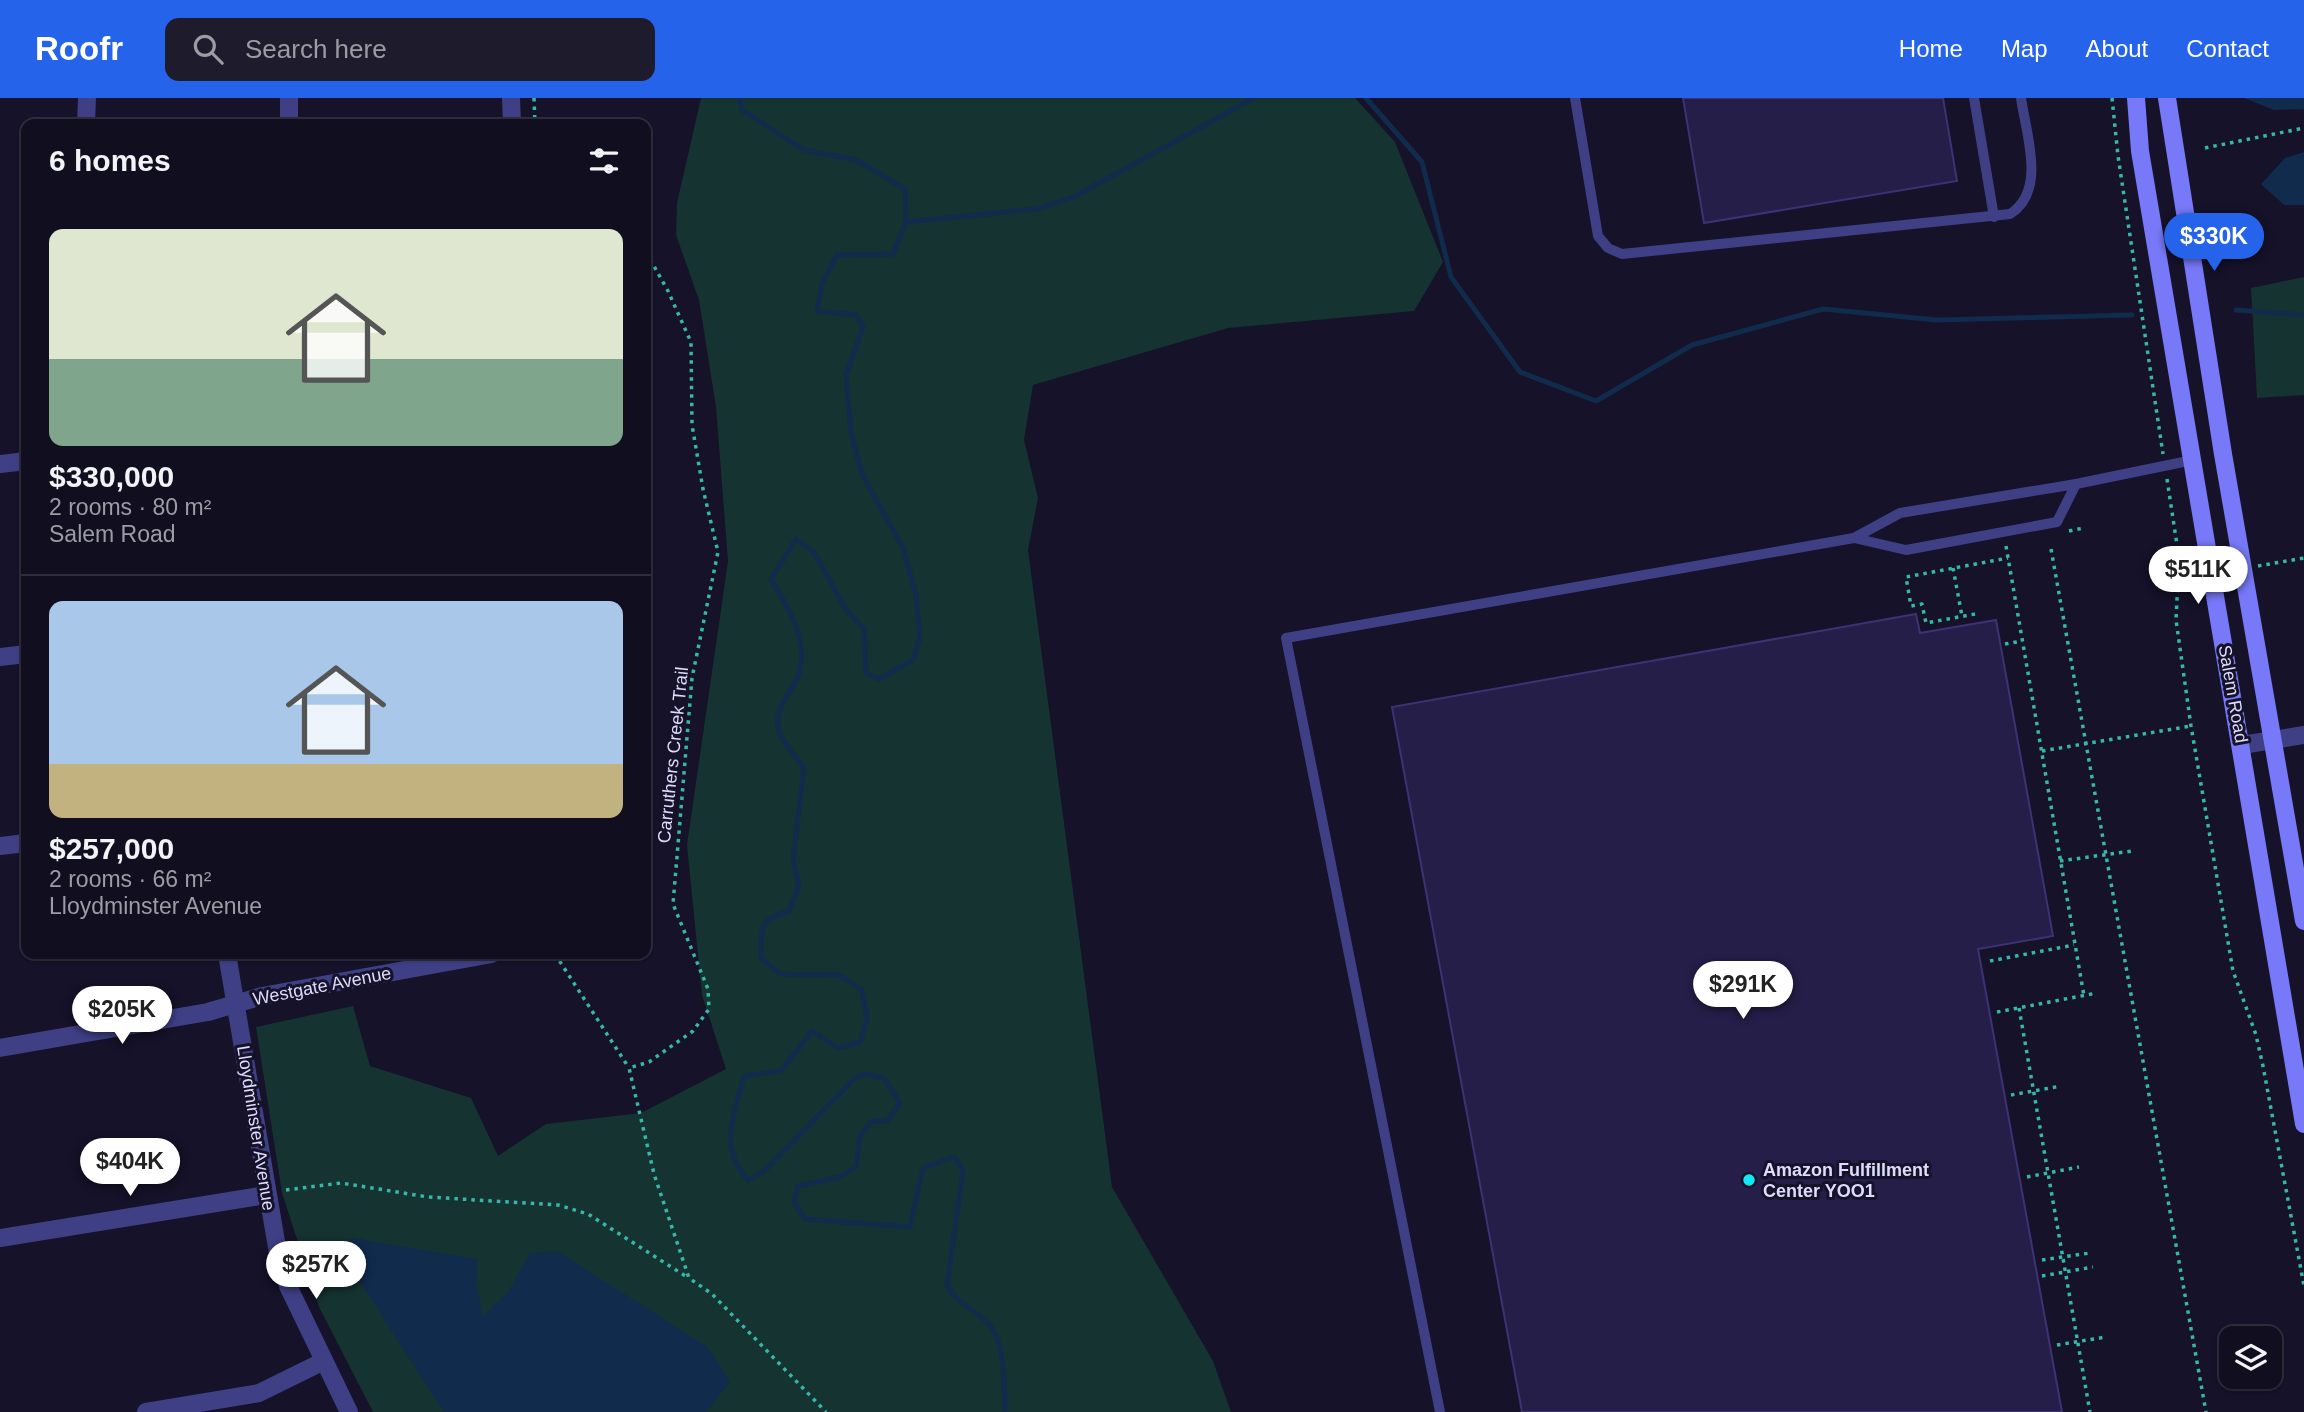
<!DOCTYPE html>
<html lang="en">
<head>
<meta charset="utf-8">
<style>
  body { margin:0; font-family:Helvetica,sans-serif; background:#1e1c2c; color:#f1f3f6; height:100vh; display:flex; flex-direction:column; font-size:26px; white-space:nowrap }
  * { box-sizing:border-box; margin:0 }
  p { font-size:23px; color:#9c9ca4 }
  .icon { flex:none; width:38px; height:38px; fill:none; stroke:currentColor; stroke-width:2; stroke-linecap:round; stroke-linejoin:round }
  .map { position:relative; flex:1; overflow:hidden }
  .details { position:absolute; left:21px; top:21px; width:630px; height:840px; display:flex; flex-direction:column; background:#100e1f; border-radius:14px; box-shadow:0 2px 5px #0004,0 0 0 2px #302e3d }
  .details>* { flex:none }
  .fabs { position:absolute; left:2219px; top:1228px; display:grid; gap:14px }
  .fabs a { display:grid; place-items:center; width:63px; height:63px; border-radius:14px; background:#100e1f; box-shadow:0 2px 5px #0004,0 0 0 2px #302e3d; font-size:35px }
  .price { position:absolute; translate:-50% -60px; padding:0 16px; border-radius:24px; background:#fff; color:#222; font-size:23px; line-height:46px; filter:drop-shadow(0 2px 4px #0008) }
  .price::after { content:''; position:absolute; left:50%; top:42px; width:21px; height:16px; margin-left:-10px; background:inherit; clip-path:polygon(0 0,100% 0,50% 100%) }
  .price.selected { background:#2563eb; color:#fff }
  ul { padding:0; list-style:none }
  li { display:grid; align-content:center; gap:14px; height:371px; padding:0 28px }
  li+li { border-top:2px solid #302e3d }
  li span { display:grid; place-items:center; height:217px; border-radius:14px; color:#555 }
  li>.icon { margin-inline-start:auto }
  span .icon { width:126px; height:126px; fill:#fffc; stroke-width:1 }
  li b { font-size:30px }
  h2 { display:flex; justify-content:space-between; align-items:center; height:84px; padding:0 28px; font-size:30px }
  header { display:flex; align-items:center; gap:42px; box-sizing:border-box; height:98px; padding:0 35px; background:#2563eb; color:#fff }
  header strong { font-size:33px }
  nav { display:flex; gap:38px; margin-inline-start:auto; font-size:24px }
  .search { width:490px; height:63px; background:#1e1c2c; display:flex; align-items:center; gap:18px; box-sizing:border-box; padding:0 24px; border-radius:14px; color:#9c9ca4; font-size:26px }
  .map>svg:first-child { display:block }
  .green { fill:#153331 }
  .water { fill:#112b4d }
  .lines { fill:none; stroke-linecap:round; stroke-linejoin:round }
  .stream { stroke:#112b4d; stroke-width:5 }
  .building { fill:#251e49; stroke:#3c3274; stroke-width:2 }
  .path { stroke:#36b7aa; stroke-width:3.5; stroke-dasharray:3.5 5; stroke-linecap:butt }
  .lane { stroke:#3f3f86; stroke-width:10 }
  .street { stroke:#3f3f86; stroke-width:18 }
  .secondary { stroke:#7779f9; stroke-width:18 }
  .poi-dot { fill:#10e8f5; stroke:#151229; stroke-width:2.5 }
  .labels { text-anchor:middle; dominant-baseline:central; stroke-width:6; stroke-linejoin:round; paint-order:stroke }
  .street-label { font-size:18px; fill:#dedbfd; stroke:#151229 }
  .poi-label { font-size:18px; font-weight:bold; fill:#dedbfd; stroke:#151229; text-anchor:start }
</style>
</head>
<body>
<header>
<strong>Roofr</strong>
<div class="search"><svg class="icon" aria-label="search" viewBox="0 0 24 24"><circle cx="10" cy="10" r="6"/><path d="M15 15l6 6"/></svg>Search here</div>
<nav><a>Home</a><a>Map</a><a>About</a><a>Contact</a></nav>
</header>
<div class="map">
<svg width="2304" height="1314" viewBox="0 0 2304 1314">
  <rect width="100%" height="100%" fill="#151229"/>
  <g class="green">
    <polygon points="701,0 1355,0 1395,44 1443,164 1414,213 1228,230 1033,287 1024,342 1038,400 1028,452 1112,1089 1213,1263 1231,1314 373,1314 319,1209 282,1095 256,929 353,908 370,968 471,1000 498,1058 546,1026 641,1015 726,971 702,897 687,747 728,463 716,309 699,202 676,137 677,105"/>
    <polygon points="2304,179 2304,297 2257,300 2251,190"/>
  </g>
  <g class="water">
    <polygon points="2244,0 2304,0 2304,11 2274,12"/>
    <polygon points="2304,54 2304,107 2284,107 2261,86 2285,60"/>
    <polygon points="354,1140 477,1161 476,1187 483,1218 508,1194 530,1155 557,1153 709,1250 730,1284 706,1314 444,1314 338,1150"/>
  </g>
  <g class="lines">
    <g class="stream">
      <path d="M739,0L742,12L804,52L856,62L905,91L906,124L893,156L837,157L822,186L817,213L856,217L863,229L846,277L851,335L863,378L903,450L916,497L920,539L913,562L879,581L866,575L864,531L846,512L814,454L796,441L771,481C787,508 811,544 798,578C791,596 772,612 779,633C783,646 797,659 804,670L793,761L799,788L789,813C758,822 761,830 761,860L780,876L839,877L862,892L867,921L860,944L838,950L812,933L781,973L744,978C734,1017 718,1049 748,1082L763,1074L855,980L865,976L884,980L900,1005L887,1023H872L860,1038L856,1069L840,1079L798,1088L794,1104L805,1121L910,1129L923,1070L954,1059L963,1072L947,1188C957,1205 973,1211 987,1224C1006,1242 1004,1290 1005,1314"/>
      <polyline points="1366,0 1422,64 1451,179 1520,274 1596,303 1692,247 1823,211 1937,222 2132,217"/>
      <polyline points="906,124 1037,111 1074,99 1254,0"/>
      <polyline points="2236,212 2304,217"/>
    </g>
  </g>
  <g class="building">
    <polygon points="1683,0 1943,0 1957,83 1704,125"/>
    <polygon points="1916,516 1920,535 1996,522 2053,838 1978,851 2062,1314 1522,1314 1392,609"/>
  </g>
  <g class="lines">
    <g class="path">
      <polyline points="534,0 535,26"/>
      <polyline points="2112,0 2118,58 2163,356"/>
      <polyline points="2205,50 2304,30"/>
      <polyline points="646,154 668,193 691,244 692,327 703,391 718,454 692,580 673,806 708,891 709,911 693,933 649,964 629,970 654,1076 689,1180 712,1196 826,1314"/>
      <polyline points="2167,381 2179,460 2176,522 2191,628 2233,873 2256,937 2263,968 2304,1188"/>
      <polyline points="2069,433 2084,430"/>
      <polyline points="2006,448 2084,898"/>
      <polyline points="2051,451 2206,1314"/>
      <polyline points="2258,468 2304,460"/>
      <polyline points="1953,470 1962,518"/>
      <polyline points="1975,516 1926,525 1922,506 1911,508 1906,479 2008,460"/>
      <polyline points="2005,546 2022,543"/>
      <polyline points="2042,653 2191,628"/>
      <polyline points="2060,763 2132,753"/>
      <polyline points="555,856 629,970"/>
      <polyline points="1990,863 2074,847"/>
      <polyline points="2019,910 2090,1314"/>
      <polyline points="1997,914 2097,895"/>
      <polyline points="2011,997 2061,988"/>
      <polyline points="2027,1079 2079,1069"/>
      <polyline points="286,1092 341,1085 428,1099 558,1107 588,1116 687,1179"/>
      <polyline points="2042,1162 2090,1155"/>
      <polyline points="2042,1178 2093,1169"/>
      <polyline points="2057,1247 2106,1239"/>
    </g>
    <g class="lane">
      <path d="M1575,0L1598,138L1608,150L1622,156L2010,116C2047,93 2026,36 2021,0"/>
      <polyline points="1974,0 1994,119"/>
      <polyline points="1854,440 1906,452 2057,424 2076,386"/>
      <polyline points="1440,1314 1286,540 1854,440 1900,415 2076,386 2193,362"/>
    </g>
    <g class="street">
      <polyline points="289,0 289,26"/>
      <polyline points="511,0 512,26"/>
      <polyline points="86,26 87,0"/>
      <polyline points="0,366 26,363"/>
      <polyline points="0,559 26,556"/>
      <polyline points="2242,647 2304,637"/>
      <polyline points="0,748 26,745"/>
      <polyline points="227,856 279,1161 288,1188 349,1314"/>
      <polyline points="0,950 208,914 262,898 492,856"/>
      <polyline points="0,1140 266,1097"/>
      <polyline points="146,1314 259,1295 324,1263"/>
    </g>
    <g class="secondary">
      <polyline points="2136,0 2140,53 2304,1026"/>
      <polyline points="2167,0 2223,356 2304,823"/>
    </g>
  </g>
  <circle class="poi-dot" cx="1749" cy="1082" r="7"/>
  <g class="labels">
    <g class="street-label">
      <text transform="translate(2233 596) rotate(80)">Salem Road</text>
      <text transform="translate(673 657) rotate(-84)">Carruthers Creek Trail</text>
      <text transform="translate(322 888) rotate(-11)">Westgate Avenue</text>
      <text transform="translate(256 1030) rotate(81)">Lloydminster Avenue</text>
    </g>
    <g class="poi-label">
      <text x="1763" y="1072">Amazon Fulfillment<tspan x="1763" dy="21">Center YOO1</tspan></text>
    </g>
  </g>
</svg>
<div class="fabs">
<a><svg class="icon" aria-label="layers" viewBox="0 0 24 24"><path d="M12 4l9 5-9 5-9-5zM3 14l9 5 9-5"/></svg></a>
</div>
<b class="price selected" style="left:2214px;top:175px">$330K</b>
<b class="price" style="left:2198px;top:508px">$511K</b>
<b class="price" style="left:1743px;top:923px">$291K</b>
<b class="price" style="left:122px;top:948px">$205K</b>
<b class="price" style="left:130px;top:1100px">$404K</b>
<b class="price" style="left:316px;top:1203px">$257K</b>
<section class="details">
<h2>6 homes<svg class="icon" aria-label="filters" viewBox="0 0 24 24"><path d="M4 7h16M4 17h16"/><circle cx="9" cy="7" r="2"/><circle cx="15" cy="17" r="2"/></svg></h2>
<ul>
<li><span style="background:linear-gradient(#dfe7d0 60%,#7fa58c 0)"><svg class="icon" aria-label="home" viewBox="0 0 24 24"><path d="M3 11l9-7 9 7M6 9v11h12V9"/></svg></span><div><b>$330,000</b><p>2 rooms · 80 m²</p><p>Salem Road</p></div></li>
<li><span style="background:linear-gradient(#a9c7e8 75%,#c2b280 0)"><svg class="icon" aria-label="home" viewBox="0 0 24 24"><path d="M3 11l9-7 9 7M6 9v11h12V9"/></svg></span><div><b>$257,000</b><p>2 rooms · 66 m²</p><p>Lloydminster Avenue</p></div></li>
</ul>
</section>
</div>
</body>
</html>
